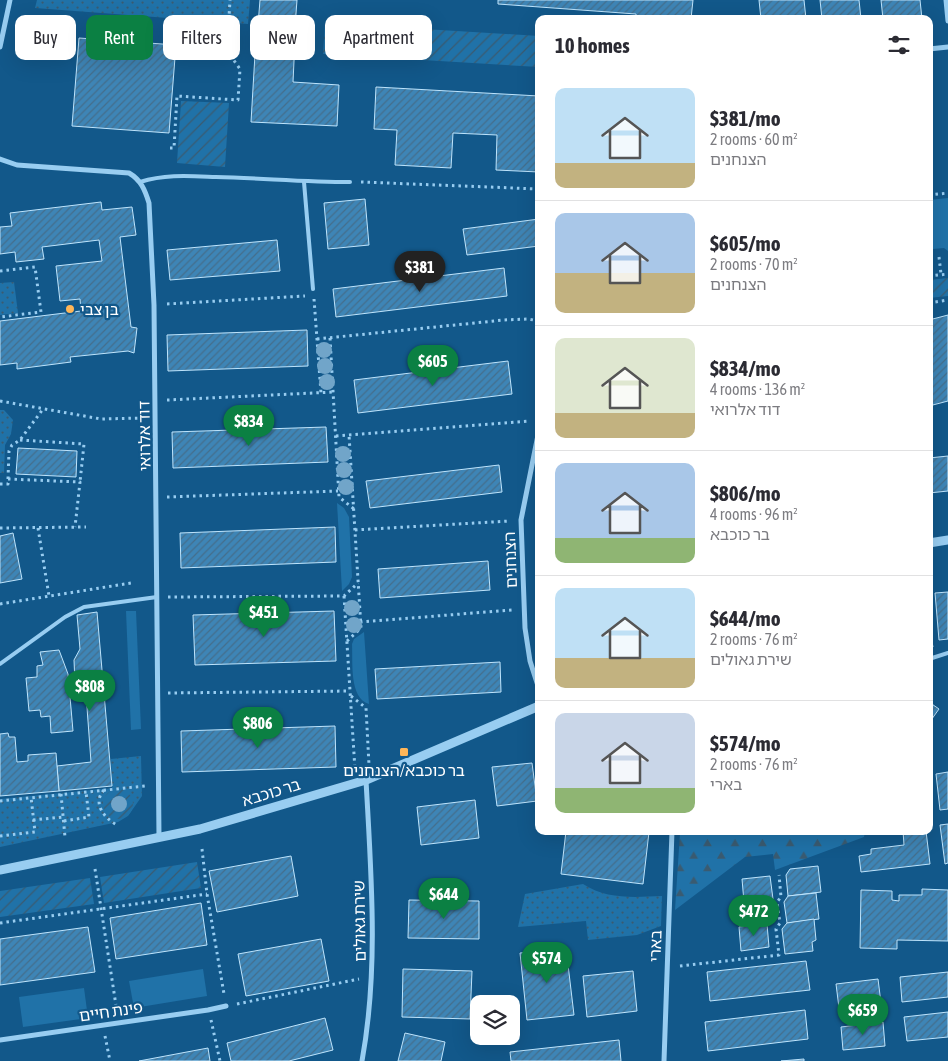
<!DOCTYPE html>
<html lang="en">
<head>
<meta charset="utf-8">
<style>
  body { margin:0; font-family:"Asap Condensed","Noto Sans Hebrew",sans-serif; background:#f2f2f3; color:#2b2b33; height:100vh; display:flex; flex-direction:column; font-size:19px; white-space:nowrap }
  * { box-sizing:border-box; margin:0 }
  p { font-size:16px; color:#7c7c81 }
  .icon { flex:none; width:28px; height:28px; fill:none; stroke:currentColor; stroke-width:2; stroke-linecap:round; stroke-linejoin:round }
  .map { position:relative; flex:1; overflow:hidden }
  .side { position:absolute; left:535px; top:15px; width:398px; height:820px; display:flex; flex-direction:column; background:#fff; border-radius:10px; box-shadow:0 5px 20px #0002 }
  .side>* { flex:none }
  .hud { position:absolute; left:15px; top:15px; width:445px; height:45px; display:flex; gap:10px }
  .controls { position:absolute; left:470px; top:995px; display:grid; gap:10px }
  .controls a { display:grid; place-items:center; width:50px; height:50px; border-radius:10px; background:#fff; box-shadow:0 5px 20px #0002; font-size:25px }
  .price { position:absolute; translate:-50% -42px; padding:0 11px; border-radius:18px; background:#0b8043; color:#fff; font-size:16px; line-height:32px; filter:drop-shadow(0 1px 2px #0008) }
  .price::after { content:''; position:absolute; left:50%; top:30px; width:15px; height:11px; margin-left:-8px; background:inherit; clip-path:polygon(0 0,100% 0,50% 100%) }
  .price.selected { background:#222; color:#fff }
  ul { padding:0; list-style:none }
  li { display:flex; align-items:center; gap:15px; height:125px; padding:0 20px }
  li+li { border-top:1px solid #e1e1e2 }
  li span { display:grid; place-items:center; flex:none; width:140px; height:100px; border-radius:10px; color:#555 }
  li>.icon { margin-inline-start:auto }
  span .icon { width:60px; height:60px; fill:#fffc; stroke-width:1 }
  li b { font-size:21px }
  h2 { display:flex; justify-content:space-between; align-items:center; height:60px; padding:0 20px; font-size:21px }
  .tag { padding:0 18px; border-radius:10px; background:#fff; box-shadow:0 5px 20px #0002; font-size:18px; line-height:45px }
  .tag.selected { background:#0b8043; color:#fff }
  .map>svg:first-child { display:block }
  .grass { fill:#2072a8 }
  .forest { fill:url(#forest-firs) }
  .park { fill:url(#park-dots) }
  .garden { fill:url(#garden-furrows) }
  .building { fill:url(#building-hatch); stroke:#bee4fc }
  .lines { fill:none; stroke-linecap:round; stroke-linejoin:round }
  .path { stroke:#98cdf1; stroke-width:3; stroke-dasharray:2.5 4; stroke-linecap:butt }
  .service { stroke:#98cdf1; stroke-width:4 }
  .minor { stroke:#98cdf1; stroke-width:5 }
  .tertiary { stroke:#98cdf1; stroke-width:9 }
  .tree { fill:#71a5c9 }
  .poi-dot { fill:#ffb658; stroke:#12588a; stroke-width:2 }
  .labels { text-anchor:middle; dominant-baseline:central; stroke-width:4.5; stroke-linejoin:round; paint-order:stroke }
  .poi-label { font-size:16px; fill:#fff; stroke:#12588a; text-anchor:start }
  .street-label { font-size:16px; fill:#fff; stroke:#12588a }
</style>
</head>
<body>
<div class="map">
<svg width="948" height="1061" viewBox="0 0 948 1061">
  <defs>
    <pattern id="forest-firs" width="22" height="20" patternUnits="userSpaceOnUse" patternTransform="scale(1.25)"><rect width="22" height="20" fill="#2072a8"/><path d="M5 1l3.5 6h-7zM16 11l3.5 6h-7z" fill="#3a5b71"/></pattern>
    <pattern id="park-dots" width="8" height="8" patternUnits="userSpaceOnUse" patternTransform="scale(1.25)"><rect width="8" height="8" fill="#2072a8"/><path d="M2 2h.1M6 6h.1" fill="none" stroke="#3a5b71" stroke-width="1.8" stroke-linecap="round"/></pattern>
    <pattern id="garden-furrows" width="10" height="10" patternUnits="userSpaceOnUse" patternTransform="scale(1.25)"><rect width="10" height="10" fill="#2072a8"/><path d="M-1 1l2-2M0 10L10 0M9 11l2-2" fill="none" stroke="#3a5b71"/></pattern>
    <pattern id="building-hatch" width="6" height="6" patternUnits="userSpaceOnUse" patternTransform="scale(1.25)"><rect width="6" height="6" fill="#3e85b6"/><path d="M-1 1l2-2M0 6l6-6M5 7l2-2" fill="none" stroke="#446e8c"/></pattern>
  </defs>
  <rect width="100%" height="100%" fill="#12588a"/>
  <g class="grass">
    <polygon points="948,198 948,251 944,248 933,249 929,252 929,200"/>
    <polygon points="337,503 344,508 349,517 352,577 349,584 342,591"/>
    <polygon points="126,611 136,611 141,729 131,730"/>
    <path d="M364,632L369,704C349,698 353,662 352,644L354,639Z"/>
    <polygon points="203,969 207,996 134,1008 129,981"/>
    <polygon points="84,988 88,1018 23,1027 19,997"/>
  </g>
  <polygon class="forest" points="685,831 865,831 864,837 775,870 773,854 745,857 675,910 680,833"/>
  <g class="park">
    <polygon points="37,0 250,0 248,24 35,8"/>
    <polygon points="14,282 18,313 0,315 0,283"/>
    <polygon points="0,410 4,410 13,420 11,434 5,445 4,473 0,473"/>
    <polygon points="141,756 142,796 128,816 118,822 0,847 0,799 112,788 111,759"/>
    <path d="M583,884C607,900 635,897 662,896L661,926L637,935L588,940L586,921L518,927L525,894Z"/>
  </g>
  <g class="garden">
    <polygon points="325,23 539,36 539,67 323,54"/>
    <polygon points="181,101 229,103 225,167 177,163"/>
    <polygon points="948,278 948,296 929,298 929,280"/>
    <circle cx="118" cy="804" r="15"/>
    <polygon points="197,862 201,888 104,903 100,877"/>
    <polygon points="90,878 94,904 0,917 0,891"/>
  </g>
  <g class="building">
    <polygon points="260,0 297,0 295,27 258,25"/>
    <polygon points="498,0 693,0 691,19 636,19 636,14 498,4"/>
    <polygon points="759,0 804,0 806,19 761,19"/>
    <polygon points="820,0 859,0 861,19 822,19"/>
    <polygon points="881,0 920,0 922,19 883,19"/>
    <polygon points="256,37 295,40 293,82 339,85 337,126 251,122"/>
    <polygon points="79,38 176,45 169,133 72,126"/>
    <polygon points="376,87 539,96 539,172 496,170 497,135 453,133 451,168 395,165 397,130 374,129"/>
    <polygon points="365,199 369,245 328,249 324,203"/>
    <polygon points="101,202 102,210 132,207 136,235 120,237 131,327 137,328 134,353 128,351 70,357 71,362 17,369 17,363 0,365 0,321 81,311 80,299 60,301 56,266 102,261 99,240 42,247 44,259 16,262 15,252 0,254 0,227 12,226 10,213"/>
    <polygon points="539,219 539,246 467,255 463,229"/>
    <polygon points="277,240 280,271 170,280 167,250"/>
    <polygon points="504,268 507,296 336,317 333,289"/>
    <polygon points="948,315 948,401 929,406 929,320"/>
    <polygon points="307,330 308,366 168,371 167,335"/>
    <polygon points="508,361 512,394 358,413 354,380"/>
    <polygon points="326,427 328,462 173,468 172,432"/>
    <polygon points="18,448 77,451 76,477 16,474"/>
    <polygon points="948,456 948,491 929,493 929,458"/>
    <polygon points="499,465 502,492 370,508 366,481"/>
    <polygon points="335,527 336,562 181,568 180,533"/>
    <polygon points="13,533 22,579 0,583 0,536"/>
    <polygon points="488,561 490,590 380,598 378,569"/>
    <polygon points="948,592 948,639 939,640 935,593"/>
    <polygon points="334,611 336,661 195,665 193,615"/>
    <polygon points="97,612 112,786 59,791 57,766 91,762 86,694 81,695 80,683 75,684 74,660 80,649 77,615"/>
    <polygon points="929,626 933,647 929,648"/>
    <polygon points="59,650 68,674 73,731 51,733 50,716 41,717 40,710 29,711 26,678 37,677 37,666 43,665 40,652"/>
    <polygon points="500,662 501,692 377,699 375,669"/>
    <polygon points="929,702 939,709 929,723"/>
    <polygon points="335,726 336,767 182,772 181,731"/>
    <polygon points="8,733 9,737 15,737 17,762 28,761 28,755 56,753 59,791 0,796 0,734"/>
    <polygon points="532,763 537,801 497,806 492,767"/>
    <polygon points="948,772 948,809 940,810 936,774"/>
    <polygon points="475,800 479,838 421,845 417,807"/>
    <polygon points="948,824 948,863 945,864 940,825"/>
    <polygon points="566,831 649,832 643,884 561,874"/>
    <polygon points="903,831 926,831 930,864 861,872 859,856 871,854 871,849 904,845"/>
    <polygon points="291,856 298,896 217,912 209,871"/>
    <polygon points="818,866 821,892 788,896 786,875 790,869"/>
    <polygon points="770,876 773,899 744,902 742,879"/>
    <polygon points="922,889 948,890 948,941 897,940 897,949 860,948 861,890 892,891 892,900 899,901 899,895 922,895"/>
    <polygon points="816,893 819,919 787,923 784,902 788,896"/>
    <polygon points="409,900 479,901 479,939 408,938"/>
    <polygon points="769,900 771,923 743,926 741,903"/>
    <polygon points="201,903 207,945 116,959 110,918"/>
    <polygon points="814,919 816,940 812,942 813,951 785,954 782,929 787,923"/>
    <polygon points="767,924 769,947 741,951 739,927"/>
    <polygon points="88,927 95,972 0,985 0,939"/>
    <polygon points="321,939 329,981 246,996 238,954"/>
    <polygon points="566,948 574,1015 527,1020 520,953"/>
    <polygon points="806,961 810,990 710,1001 707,972"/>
    <polygon points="403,969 472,971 470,1019 402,1017"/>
    <polygon points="633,971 637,1011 587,1017 583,976"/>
    <polygon points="948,972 948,997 902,1002 900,977"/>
    <polygon points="878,979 881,1003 839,1008 836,984"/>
    <polygon points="805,1010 808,1039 708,1051 705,1022"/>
    <polygon points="948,1012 948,1037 907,1041 904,1017"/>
    <polygon points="325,1018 333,1050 289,1061 231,1061 227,1043"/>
    <polygon points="883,1022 885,1046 843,1050 841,1027"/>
    <polygon points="405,1033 445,1042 441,1061 398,1061"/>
    <polygon points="619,1040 621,1061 511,1061 510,1052"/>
    <polygon points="208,1048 210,1061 139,1061"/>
    <polygon points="804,1059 804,1061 781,1061"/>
  </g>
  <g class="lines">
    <g class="path">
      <polyline points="170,148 174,148 177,96 238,100 240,69 227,51 230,0"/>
      <polyline points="361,182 539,189"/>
      <polyline points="929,195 948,193"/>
      <polyline points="939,257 941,274"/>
      <polyline points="0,271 35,267 41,312 0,317"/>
      <polyline points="929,276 948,274"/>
      <polyline points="314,299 321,393"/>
      <polyline points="929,303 948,300"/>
      <polyline points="167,304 305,296"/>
      <polyline points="330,338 339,497 354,509"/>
      <polyline points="317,339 504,320 528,319 539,321"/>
      <polyline points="167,400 334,392"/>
      <polyline points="0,401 101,419 143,418"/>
      <polyline points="336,436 530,421"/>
      <polyline points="20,440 84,444 80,482"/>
      <polyline points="8,479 9,451 12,445 20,440 43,409"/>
      <polyline points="0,484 8,484 8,479 80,482 75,527"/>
      <polyline points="167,497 338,491"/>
      <polyline points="0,528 86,527"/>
      <polyline points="38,528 49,596"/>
      <polyline points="355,530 509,521"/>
      <polyline points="344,596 355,770"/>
      <polyline points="168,597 344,596 358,583"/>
      <polyline points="0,604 131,583"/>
      <polyline points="360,622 512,610"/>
      <polyline points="347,641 361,628 349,435"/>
      <polyline points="168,693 350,691"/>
      <polyline points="351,696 366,708 369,765"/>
      <path d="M104,790C92,803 104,818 117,825"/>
      <polyline points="61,794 65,837"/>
      <polyline points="0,801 145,786"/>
      <polyline points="33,820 63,817"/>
      <polyline points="64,821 89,817 86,792"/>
      <polyline points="0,836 35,832 31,797"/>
      <polyline points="202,849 207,894 224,994"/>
      <polyline points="95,869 117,1012"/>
      <polyline points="0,923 207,894"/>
      <polyline points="680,966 779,955 776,929 780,923 777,902 781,897 779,875"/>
      <polyline points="237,1004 359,979"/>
      <polyline points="211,1020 220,1061"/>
      <polyline points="105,1036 110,1061"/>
    </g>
    <g class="service">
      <path d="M140,182C166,174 189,176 216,177C261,178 305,182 350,182"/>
      <polyline points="304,182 313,289"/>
      <polyline points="929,659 948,653"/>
      <polyline points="0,664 65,617 84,607 157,597"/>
    </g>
    <g class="minor">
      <polyline points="946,0 948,21"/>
      <polyline points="0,47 10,0"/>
      <polyline points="929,49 948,47"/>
      <path d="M0,159L17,165L129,173C141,180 145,190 149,203L154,305L159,837"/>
      <polyline points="539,430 521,520 525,628 530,661 539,689"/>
      <polyline points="0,1040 208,1010 226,1006"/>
      <path d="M362,1061C379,968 371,873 366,780"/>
      <polyline points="664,1061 672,831"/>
    </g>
    <g class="tertiary">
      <polyline points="929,543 948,540"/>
      <polyline points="0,870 200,829 366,780 539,706"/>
    </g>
  </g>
  <g class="tree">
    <circle cx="324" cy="350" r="8"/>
    <circle cx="325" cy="366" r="8"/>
    <circle cx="327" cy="382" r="8"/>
    <circle cx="343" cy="454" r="8"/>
    <circle cx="344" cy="470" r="8"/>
    <circle cx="346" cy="487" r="8"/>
    <circle cx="352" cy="608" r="8"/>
    <circle cx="354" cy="625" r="8"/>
    <circle cx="119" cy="804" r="8"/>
  </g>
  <g class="poi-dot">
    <circle cx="70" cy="309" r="5"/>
    <rect x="399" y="747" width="10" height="10" rx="2.5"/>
  </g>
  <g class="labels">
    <g class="poi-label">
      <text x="80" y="309">בן צבי</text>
      <text x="404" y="770" text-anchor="middle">בר כוכבא/הצנחנים</text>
    </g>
    <g class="street-label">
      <text transform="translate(144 436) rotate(-91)">דוד אלרואי</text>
      <text transform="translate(510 560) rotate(-92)">הצנחנים</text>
      <text transform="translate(271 792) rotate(-17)">בר כוכבא</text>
      <text transform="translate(359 921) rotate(-91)">שירת גאולים</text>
      <text transform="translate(655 946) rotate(-88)">בארי</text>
      <text transform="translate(111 1011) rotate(-8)">פינת חיים</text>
    </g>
  </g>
</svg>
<div class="controls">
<a><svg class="icon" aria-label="layers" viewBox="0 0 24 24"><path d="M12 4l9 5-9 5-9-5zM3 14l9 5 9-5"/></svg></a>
</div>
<b class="price selected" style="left:420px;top:293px">$381</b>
<b class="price" style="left:433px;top:387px">$605</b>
<b class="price" style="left:249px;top:447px">$834</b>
<b class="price" style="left:264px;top:638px">$451</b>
<b class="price" style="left:90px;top:712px">$808</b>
<b class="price" style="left:258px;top:749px">$806</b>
<b class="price" style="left:444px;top:920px">$644</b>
<b class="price" style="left:754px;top:937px">$472</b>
<b class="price" style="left:547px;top:984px">$574</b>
<b class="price" style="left:863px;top:1036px">$659</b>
<div class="hud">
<a class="tag">Buy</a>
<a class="tag selected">Rent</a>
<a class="tag">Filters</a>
<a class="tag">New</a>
<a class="tag">Apartment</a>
</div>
<section class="side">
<h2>10 homes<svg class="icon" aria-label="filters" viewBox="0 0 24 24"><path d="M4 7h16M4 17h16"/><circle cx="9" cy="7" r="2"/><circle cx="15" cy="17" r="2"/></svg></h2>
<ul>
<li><span style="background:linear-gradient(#bfe0f5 75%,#c2b280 0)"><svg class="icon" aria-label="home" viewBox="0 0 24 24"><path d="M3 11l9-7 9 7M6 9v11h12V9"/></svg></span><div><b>$381/mo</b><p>2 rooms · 60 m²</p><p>הצנחנים</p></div></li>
<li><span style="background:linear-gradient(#a9c7e8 60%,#c2b280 0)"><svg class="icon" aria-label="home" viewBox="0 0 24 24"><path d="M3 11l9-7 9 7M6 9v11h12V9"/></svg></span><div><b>$605/mo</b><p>2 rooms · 70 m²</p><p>הצנחנים</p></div></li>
<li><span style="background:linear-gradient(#dfe7d0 75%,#c2b280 0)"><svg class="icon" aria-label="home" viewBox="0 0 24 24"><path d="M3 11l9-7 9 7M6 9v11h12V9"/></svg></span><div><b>$834/mo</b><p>4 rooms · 136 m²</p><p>דוד אלרואי</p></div></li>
<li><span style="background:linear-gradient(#a9c7e8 75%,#8fb573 0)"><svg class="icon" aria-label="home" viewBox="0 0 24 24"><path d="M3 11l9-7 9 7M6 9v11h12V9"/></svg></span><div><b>$806/mo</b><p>4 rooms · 96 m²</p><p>בר כוכבא</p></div></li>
<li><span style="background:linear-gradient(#bfe0f5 70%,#c2b280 0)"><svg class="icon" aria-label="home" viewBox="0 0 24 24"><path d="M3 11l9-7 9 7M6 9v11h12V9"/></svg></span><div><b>$644/mo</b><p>2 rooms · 76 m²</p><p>שירת גאולים</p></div></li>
<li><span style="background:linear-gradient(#c9d6e8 75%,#8fb573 0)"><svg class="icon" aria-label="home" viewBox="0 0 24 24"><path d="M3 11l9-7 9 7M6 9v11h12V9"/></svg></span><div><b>$574/mo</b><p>2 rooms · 76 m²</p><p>בארי</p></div></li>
</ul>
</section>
</div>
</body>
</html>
